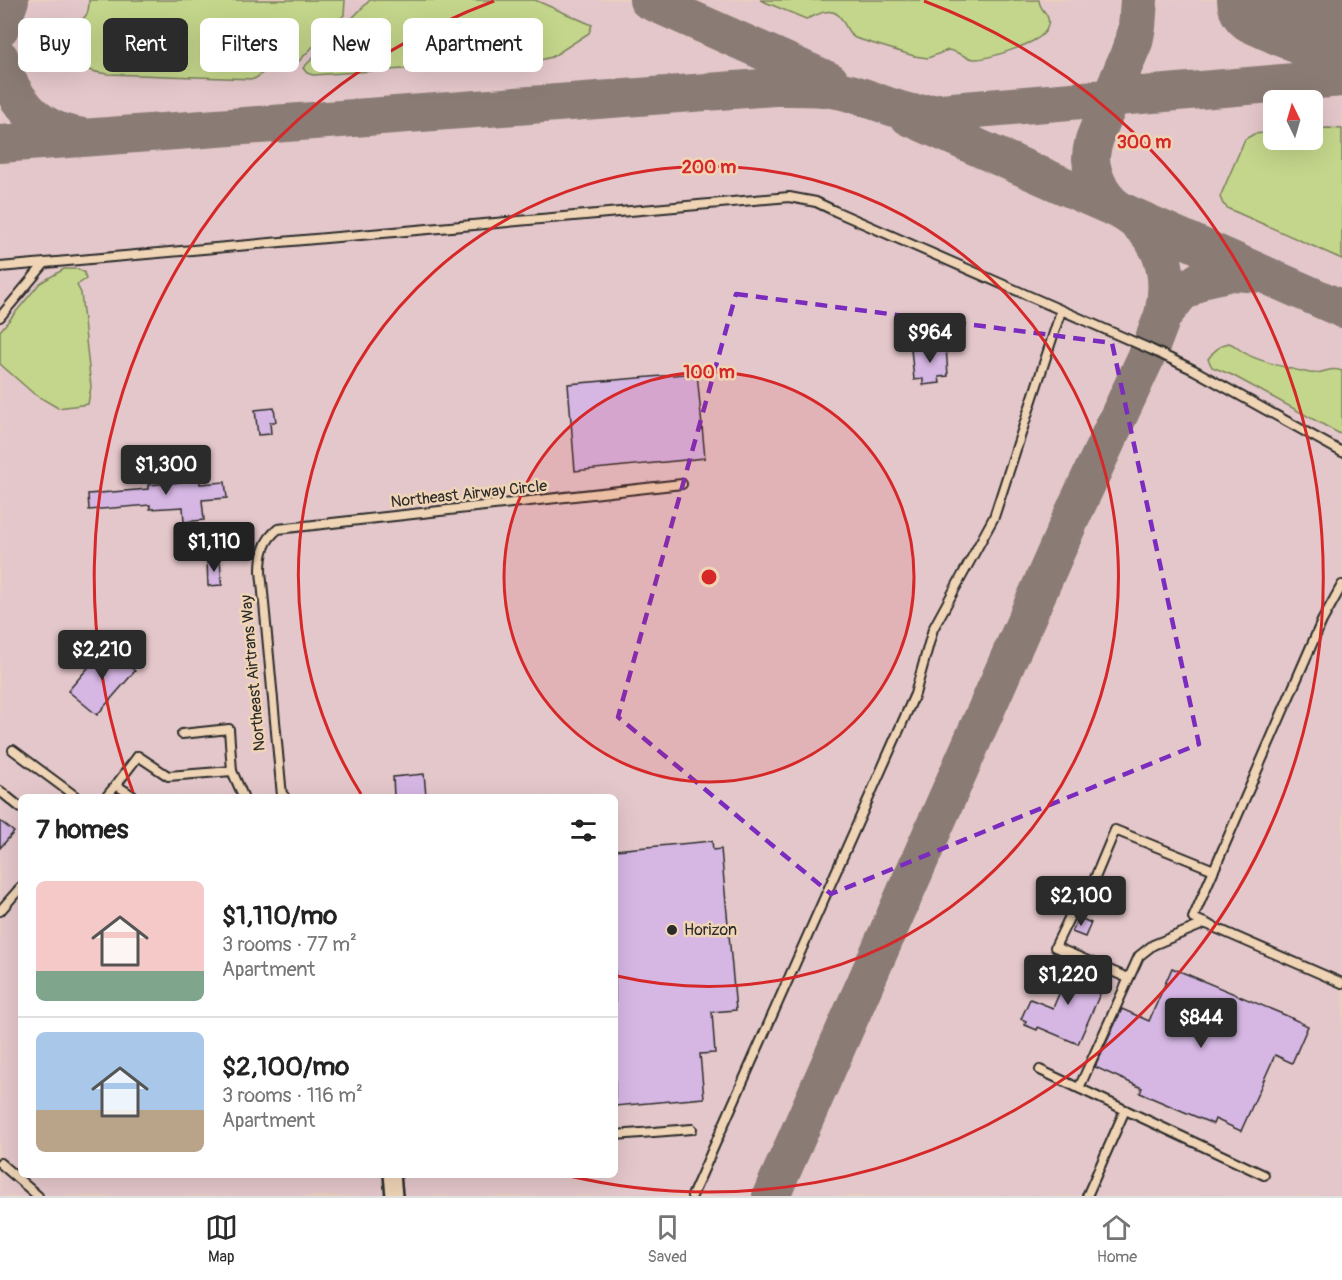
<!DOCTYPE html>
<html lang="en">
<head>
<meta charset="utf-8">
<style>
  body { margin:0; font-family:Pangolin,sans-serif; background:#f6f6f6; color:#222; height:100vh; display:flex; flex-direction:column; font-size:22px; white-space:nowrap }
  * { box-sizing:border-box; margin:0 }
  p { font-size:20px; color:#767676 }
  .icon { flex:none; width:33px; height:33px; fill:none; stroke:currentColor; stroke-width:2; stroke-linecap:round; stroke-linejoin:round }
  .map { position:relative; flex:1; overflow:hidden }
  .panel { position:absolute; left:18px; top:794px; width:600px; height:384px; display:flex; flex-direction:column; background:#fff; border-radius:9px; box-shadow:0 6px 24px #0002 }
  .panel>* { flex:none }
  .top-card { position:absolute; left:18px; top:18px; width:600px; height:54px; display:flex; gap:12px }
  .needle { width:39px; rotate:355deg }
  .controls { position:absolute; left:1263px; top:90px; display:grid; gap:12px }
  .controls a { display:grid; place-items:center; width:60px; height:60px; border-radius:9px; background:#fff; box-shadow:0 6px 24px #0002; font-size:30px }
  .price { position:absolute; translate:-50% -51px; padding:0 14px; border-radius:6px; background:#2b2b2b; color:#fff; font-size:20px; line-height:39px; filter:drop-shadow(0 2px 3px #0008) }
  .price::after { content:''; position:absolute; left:50%; top:36px; width:18px; height:14px; margin-left:-9px; background:inherit; clip-path:polygon(0 0,100% 0,50% 100%) }
  .price.selected { background:#222; color:#fff }
  ul { padding:0; list-style:none }
  li { display:flex; align-items:center; gap:18px; height:150px; padding:0 18px }
  li+li { border-top:2px solid #e0e0e0 }
  li span { display:grid; place-items:center; flex:none; width:168px; height:120px; border-radius:9px; color:#555 }
  li>.icon { margin-inline-start:auto }
  span .icon { width:72px; height:72px; fill:#fffc; stroke-width:1 }
  li b { font-size:26px }
  h2 { display:flex; justify-content:space-between; align-items:center; height:72px; padding:0 18px; font-size:26px }
  .tag { padding:0 21px; border-radius:9px; background:#fff; box-shadow:0 6px 24px #0002; font-size:21px; line-height:54px }
  .tag.selected { background:#2b2b2b; color:#fff }
  .tabs { display:flex; justify-content:space-around; align-items:center; height:84px; border-top:2px solid #e0e0e0; background:#fff; font-size:16px; color:#767676 }
  .tabs a { display:grid; justify-items:center; gap:3px }
  .tabs .selected { color:#2b2b2b }
  .map>svg:first-child { display:block }
  .built { fill:#e4c7ca; fill-rule:evenodd }
  .green { fill:#c4d68b; stroke:#78805b; stroke-width:1.5 }
  .lines { fill:none; stroke-linecap:round; stroke-linejoin:round }
  .taxiway { stroke:#8a7c75; stroke-width:38 }
  .runway { stroke:#8a7c75; stroke-width:92 }
  .building { fill:#d6b7e4; stroke:#2b2b2b; stroke-width:1.5 }
  .service-casing { stroke:#2b2b2b; stroke-width:12 }
  .minor-casing { stroke:#2b2b2b; stroke-width:20 }
  .service { stroke:#efd4b6; stroke-width:8 }
  .minor { stroke:#efd4b6; stroke-width:15 }
  .marked { fill:none; stroke:#7b2cbf; stroke-width:4.5; stroke-dasharray:12 8; stroke-linejoin:round }
  .ring { fill:none; stroke:#d62828; stroke-width:3 }
  .poi-dot { fill:#2b2b2b; stroke:#efd4b6; stroke-width:2 }
  .labels { text-anchor:middle; dominant-baseline:central; stroke-width:5; stroke-linejoin:round; paint-order:stroke }
  .street-label { font-size:16px; fill:#2b2b2b; stroke:#efd4b6 }
  .poi-label { font-size:16px; fill:#2b2b2b; stroke:#efd4b6; text-anchor:start }
  .centre { fill:#d62828; stroke:#efd4b6; stroke-width:3 }
  .ring-label { font-size:18px; text-anchor:middle; font-weight:bold; fill:#d62828; stroke:#efd4b6; stroke-width:5; stroke-linejoin:round; paint-order:stroke }
</style>
</head>
<body>
<div class="map">
<svg width="1342" height="1196" viewBox="0 0 1342 1196">
  <rect width="100%" height="100%" fill="#eacebf"/>
  <filter id="ink" filterUnits="userSpaceOnUse"><feTurbulence type="fractalNoise" baseFrequency=".0167" numOctaves="2"/><feDisplacementMap in="SourceGraphic" scale="12" xChannelSelector="R" yChannelSelector="G"/><feConvolveMatrix kernelMatrix="1 2 1 2 8 2 1 2 1" color-interpolation-filters="sRGB"/></filter>
  <g filter="url(#ink)">
    <path class="built" d="M0,0H1342V1196H0ZM1274,100H1312V140H1274ZM21,796H615V1174H21Z"/>
    <g class="green">
      <path d="M89,0H345L344,15L297,63C270,51 271,71 254,79L108,74C90,72 66,66 67,43C67,39 67,34 70,30C80,16 89,23 89,0Z"/>
      <polygon points="370,0 535,0 592,25 589,33 552,57 540,60 313,75 307,73 303,68"/>
      <path d="M760,0H1039C1039,10 1051,14 1048,25C1047,32 1039,38 1033,41C1021,47 987,60 974,59C965,58 957,51 948,50L928,58L914,56L855,38C842,30 845,8 824,12C818,14 812,17 806,19Z"/>
      <polygon points="1328,128 1342,129 1342,259 1229,209 1223,204 1220,197 1245,139 1254,134 1273,132 1274,140 1312,140 1313,129"/>
      <polygon points="64,269 78,269 84,272 86,279 77,285 81,293 91,387 88,404 58,408 34,394 0,364 0,331 40,283"/>
      <path d="M1229,343C1236,345 1238,350 1245,353C1257,361 1295,370 1310,373C1322,375 1330,366 1342,371V435L1232,375L1212,367L1208,359C1213,352 1220,344 1229,343Z"/>
    </g>
    <g class="lines">
      <g class="taxiway">
        <polyline points="648,0 830,81"/>
        <path d="M1139,0L1137,27L1134,42C1124,65 1115,88 1106,110C1100,126 1091,142 1091,159C1092,174 1100,193 1112,204C1120,211 1130,216 1138,223C1166,247 1171,280 1163,315"/>
        <polyline points="1271,0 1295,14"/>
        <polyline points="0,28 10,0"/>
        <path d="M0,58C10,96 36,131 79,136"/>
        <polyline points="909,117 1342,309"/>
        <path d="M0,144L775,87C801,87 826,86 850,93C873,99 893,110 917,114L1342,78"/>
        <polyline points="771,1196 1071,518 1150,349 1163,315 1180,294 1202,279 1232,272 1262,274"/>
      </g>
      <polyline class="runway" points="1263,0 1342,35"/>
    </g>
    <g class="building">
      <polygon points="946,346 948,376 939,377 940,383 923,385 923,379 914,380 911,349"/>
      <polygon points="697,373 705,458 575,471 568,384"/>
      <polygon points="274,408 276,422 270,422 271,434 258,435 255,410"/>
      <polygon points="199,468 200,484 225,482 227,498 202,500 204,520 184,522 183,507 150,509 150,505 89,510 88,494 148,489 148,485 181,482 180,469"/>
      <polygon points="220,560 222,585 208,586 207,561"/>
      <polygon points="106,647 135,671 97,715 68,691"/>
      <polygon points="424,774 426,796 394,796 393,777"/>
      <polygon points="0,821 14,832 0,848"/>
      <polygon points="712,841 713,850 721,849 736,1010 712,1012 715,1053 700,1054 704,1098 615,1106 615,850"/>
      <polygon points="1078,917 1091,923 1085,937 1072,932"/>
      <polygon points="1072,963 1107,978 1078,1044 1038,1027 1037,1030 1025,1025 1026,1021 1021,1019 1030,999 1053,1008"/>
      <polygon points="1172,968 1285,1015 1308,1026 1292,1063 1275,1055 1241,1131 1215,1119 1213,1124 1140,1093 1142,1088 1095,1067 1122,1009 1149,1021"/>
    </g>
    <g class="lines">
      <defs>
        <g id="service">
          <polyline points="0,267 789,197 816,202 835,211 1150,349 1194,370 1342,452"/>
          <polyline points="0,317 45,263"/>
          <polyline points="1342,585 1322,621 1193,918 1342,983"/>
          <polyline points="182,734 229,729 232,771"/>
          <polyline points="13,750 75,796"/>
          <polyline points="0,791 21,808"/>
          <polyline points="107,796 116,785"/>
          <polyline points="133,796 116,785 138,756 168,776 232,771 243,796"/>
          <path d="M284,796H282L261,571C261,554 264,540 278,529L682,484"/>
          <polyline points="0,911 21,887"/>
          <polyline points="1128,978 1055,947 1071,914 1087,897 1115,830 1214,870"/>
          <polyline points="1040,1070 1264,1175"/>
          <polyline points="1079,1088 1139,956 1153,945 1206,923"/>
          <polyline points="615,1135 692,1129"/>
          <polyline points="0,1163 38,1196"/>
          <polyline points="692,1196 915,694 933,629 994,517 1061,311"/>
          <polyline points="1087,1196 1125,1110"/>
        </g>
        <polyline id="minor" points="392,1174 394,1196"/>
      </defs>
      <use href="#service" class="service-casing"/>
      <use href="#minor" class="minor-casing"/>
      <use href="#service" class="service"/>
      <use href="#minor" class="minor"/>
    </g>
  </g>
  <path class="marked" d="M736,294L1112,343L1199,744L831,894L618,717Z"/>
  <circle cx="709" cy="577" r="205" fill="#d62828" fill-opacity=".12"/>
  <g class="ring">
    <circle cx="709" cy="577" r="205"/>
    <path d="M361 794A410 410 0 1 1 617 976"/>
    <path d="M133 792A615 615 0 0 1 494 1M924 1A615 615 0 0 1 565 1175"/>
  </g>
  <circle class="poi-dot" cx="672" cy="930" r="6"/>
  <g class="labels">
    <g class="street-label">
      <text transform="translate(469 494) rotate(-6)">Northeast Airway Circle</text>
      <text transform="translate(253 673) rotate(-95)">Northeast Airtrans Way</text>
    </g>
    <g class="poi-label">
      <text x="684" y="930">Horizon</text>
    </g>
  </g>
  <circle cx="709" cy="577" r="9" class="centre"/>
  <g class="ring-label">
    <text x="1144" y="148">300 m</text>
    <text x="709" y="173">200 m</text>
    <text x="709" y="378">100 m</text>
  </g>
</svg>
<div class="controls">
<a><svg class="needle" viewBox="-14 -14 28 28"><path d="M0-13l5 13h-10z" fill="#e53935"/><path d="M0 13l5-13h-10z" fill="#767676"/></svg></a>
</div>
<b class="price" style="left:930px;top:364px">$964</b>
<b class="price" style="left:166px;top:496px">$1,300</b>
<b class="price selected" style="left:214px;top:573px">$1,110</b>
<b class="price" style="left:102px;top:681px">$2,210</b>
<b class="price" style="left:1081px;top:927px">$2,100</b>
<b class="price" style="left:1068px;top:1006px">$1,220</b>
<b class="price" style="left:1201px;top:1049px">$844</b>
<div class="top-card">
<a class="tag">Buy</a>
<a class="tag selected">Rent</a>
<a class="tag">Filters</a>
<a class="tag">New</a>
<a class="tag">Apartment</a>
</div>
<section class="panel">
<h2>7 homes<svg class="icon" aria-label="filters" viewBox="0 0 24 24"><path d="M4 7h16M4 17h16"/><circle cx="9" cy="7" r="2"/><circle cx="15" cy="17" r="2"/></svg></h2>
<ul>
<li><span style="background:linear-gradient(#f6c9c9 75%,#7fa58c 0)"><svg class="icon" aria-label="home" viewBox="0 0 24 24"><path d="M3 11l9-7 9 7M6 9v11h12V9"/></svg></span><div><b>$1,110/mo</b><p>3 rooms · 77 m²</p><p>Apartment</p></div></li>
<li><span style="background:linear-gradient(#a9c7e8 65%,#b9a48a 0)"><svg class="icon" aria-label="home" viewBox="0 0 24 24"><path d="M3 11l9-7 9 7M6 9v11h12V9"/></svg></span><div><b>$2,100/mo</b><p>3 rooms · 116 m²</p><p>Apartment</p></div></li>
</ul>
</section>
</div>
<nav class="tabs">
<a class="selected"><svg class="icon" aria-label="map" viewBox="0 0 24 24"><path d="M3 6l6-2 6 2 6-2v14l-6 2-6-2-6 2zM9 4v14M15 6v14"/></svg>Map</a>
<a><svg class="icon" aria-label="saved" viewBox="0 0 24 24"><path d="M7 4h10v16l-5-4-5 4z"/></svg>Saved</a>
<a><svg class="icon" aria-label="home" viewBox="0 0 24 24"><path d="M3 11l9-7 9 7M6 9v11h12V9"/></svg>Home</a>
</nav>
</body>
</html>
